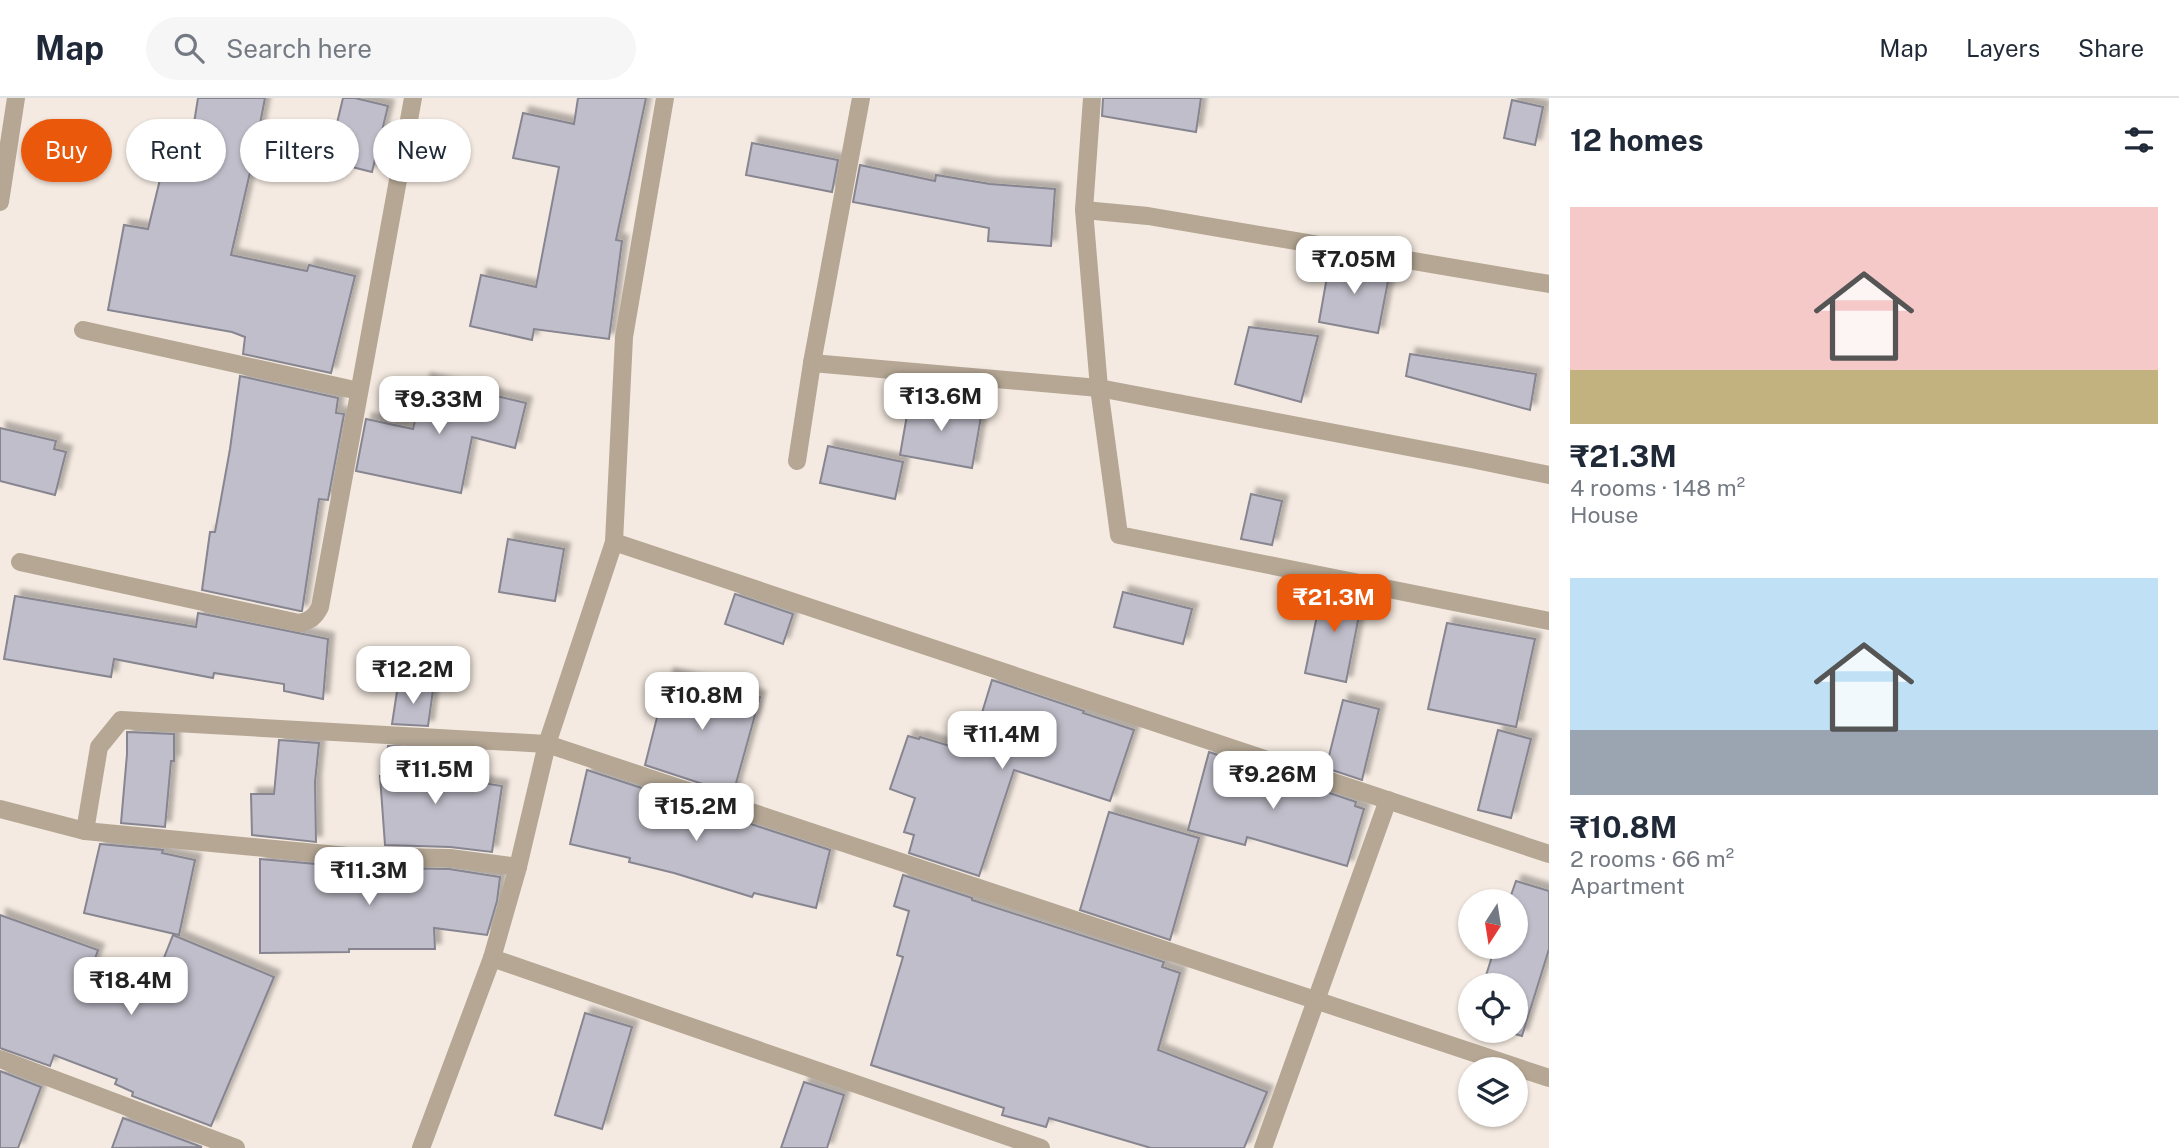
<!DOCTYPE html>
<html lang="en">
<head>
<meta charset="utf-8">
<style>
  body { margin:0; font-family:"Public Sans",sans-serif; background:#f6f6f7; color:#1f2937; height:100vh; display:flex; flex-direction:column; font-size:26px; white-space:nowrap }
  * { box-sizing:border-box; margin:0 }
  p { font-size:23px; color:#747a83 }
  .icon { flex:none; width:38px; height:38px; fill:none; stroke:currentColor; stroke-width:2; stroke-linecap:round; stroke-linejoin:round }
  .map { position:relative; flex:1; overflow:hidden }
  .panel { display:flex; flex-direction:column; background:#fff; width:630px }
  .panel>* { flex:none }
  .banner { position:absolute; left:21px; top:21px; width:665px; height:63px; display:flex; gap:14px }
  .needle { width:46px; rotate:192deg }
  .controls { position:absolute; left:1458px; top:791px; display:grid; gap:14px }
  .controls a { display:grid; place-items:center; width:70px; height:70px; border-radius:50%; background:#fff; box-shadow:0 2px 5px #0004; font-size:35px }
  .price { position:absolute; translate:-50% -60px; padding:0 16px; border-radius:14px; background:#fff; color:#222; font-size:23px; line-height:46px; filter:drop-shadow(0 2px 4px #0008) }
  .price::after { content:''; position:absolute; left:50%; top:42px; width:21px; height:16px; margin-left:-10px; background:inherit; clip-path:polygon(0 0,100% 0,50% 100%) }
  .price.selected { background:#ea580c; color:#fff }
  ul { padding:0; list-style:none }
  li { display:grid; align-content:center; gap:14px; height:371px; padding:0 21px }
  li span { display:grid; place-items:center; height:217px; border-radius:0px; color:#555 }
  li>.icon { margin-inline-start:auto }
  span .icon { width:126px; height:126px; fill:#fffc; stroke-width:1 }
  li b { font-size:30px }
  h2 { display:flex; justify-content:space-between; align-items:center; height:84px; padding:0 21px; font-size:30px }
  .tag { padding:0 24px; border-radius:32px; background:#fff; box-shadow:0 2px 5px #0004; font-size:24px; line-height:63px }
  .tag.selected { background:#ea580c; color:#fff }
  header { display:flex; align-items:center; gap:42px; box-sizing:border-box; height:98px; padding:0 35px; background:#fff; border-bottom:2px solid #e0e1e3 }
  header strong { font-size:33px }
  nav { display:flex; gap:38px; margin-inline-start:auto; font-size:24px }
  .search { width:490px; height:63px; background:#f6f6f7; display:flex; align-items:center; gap:18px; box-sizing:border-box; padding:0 24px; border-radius:38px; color:#747a83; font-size:26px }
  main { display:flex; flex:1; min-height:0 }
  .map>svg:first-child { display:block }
  .building { fill:#bfbeca; stroke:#868590; stroke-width:2; filter:url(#shadow) }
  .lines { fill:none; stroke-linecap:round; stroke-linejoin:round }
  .minor { stroke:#b5a794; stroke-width:18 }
</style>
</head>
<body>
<header>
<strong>Map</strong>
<div class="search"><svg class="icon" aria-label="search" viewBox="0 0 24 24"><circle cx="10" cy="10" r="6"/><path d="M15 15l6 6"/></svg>Search here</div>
<nav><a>Map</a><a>Layers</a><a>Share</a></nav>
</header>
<main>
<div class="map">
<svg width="1549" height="1050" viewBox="0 0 1549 1050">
  <defs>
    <filter id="shadow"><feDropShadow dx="6" dy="-6" stdDeviation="2" flood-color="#0004"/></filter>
  </defs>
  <rect width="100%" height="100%" fill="#f4eae1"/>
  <g class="building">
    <polygon points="198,0 265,0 254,57 231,157 307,173 309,167 355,178 331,275 243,256 245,239 232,234 108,212 124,127 148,131 163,69 186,75"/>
    <polygon points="343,0 355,0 388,8 372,74 328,63"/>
    <polygon points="578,0 646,0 616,142 622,143 609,241 534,231 532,242 470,228 481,177 536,189 559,69 513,60 523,15 574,26"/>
    <polygon points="1103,0 1201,0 1196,34 1102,18"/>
    <polygon points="1512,2 1543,9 1535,47 1504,40"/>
    <polygon points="752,45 838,62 832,94 746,77"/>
    <polygon points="860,67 935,83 936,77 990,86 1055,91 1051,148 988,143 989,130 853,104"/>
    <polygon points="1330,162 1390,173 1378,235 1319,224"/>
    <polygon points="1249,229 1318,238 1301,304 1235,286"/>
    <polygon points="1410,256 1536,276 1530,312 1406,278"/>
    <polygon points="240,278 338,300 336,315 344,316 328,402 319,401 302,513 300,513 202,492 210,434 215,434 230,351"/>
    <polygon points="425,281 526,305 515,350 472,339 461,395 356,373 366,321 413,331"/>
    <polygon points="910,300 982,313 972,370 900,357"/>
    <polygon points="0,330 56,343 54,351 66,354 55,397 0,383"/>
    <polygon points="828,348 903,364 895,401 820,385"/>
    <polygon points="1251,396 1282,403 1272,447 1241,441"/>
    <polygon points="508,441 564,451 555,503 499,494"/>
    <polygon points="1323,489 1363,497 1346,584 1305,575"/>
    <polygon points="1123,494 1192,511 1183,546 1114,529"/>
    <polygon points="735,496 793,516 783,546 725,526"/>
    <polygon points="15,498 196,529 198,515 328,541 323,601 284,593 284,586 214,575 213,580 114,561 111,579 4,561"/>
    <polygon points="1447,525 1535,541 1516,629 1428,611"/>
    <polygon points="668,576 760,599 733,696 645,667"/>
    <polygon points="992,582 1084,613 1083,615 1134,632 1110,703 1014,672 979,778 909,755 914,737 904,734 915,700 890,691 908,638 919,641 920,639 970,654"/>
    <polygon points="398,587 433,592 428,628 392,626"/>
    <polygon points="1343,602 1379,611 1362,682 1326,670"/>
    <polygon points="1498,632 1531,641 1511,720 1478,712"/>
    <polygon points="127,634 174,636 174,663 171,663 165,729 121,725 127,656"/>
    <polygon points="279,642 319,645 315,684 316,744 252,737 251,696 274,696"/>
    <polygon points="388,648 424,650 420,675 502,688 492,754 450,749 385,747 380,678 383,678"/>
    <polygon points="1209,654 1356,704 1355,708 1364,711 1347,768 1247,739 1245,747 1188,732"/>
    <polygon points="587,672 830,752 816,810 754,795 752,799 674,775 629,764 630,760 570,746"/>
    <polygon points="1109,714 1199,740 1170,842 1080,812"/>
    <polygon points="100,746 163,752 162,755 195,762 179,837 84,815"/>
    <polygon points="260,761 316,766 316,775 383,773 383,770 449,771 500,779 497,803 487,837 434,830 435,851 349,851 349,854 260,855"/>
    <polygon points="903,777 972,800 972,802 1164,864 1162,869 1180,875 1158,952 1267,994 1244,1050 1151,1050 1049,1020 1046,1029 1002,1017 1004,1010 871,967 903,859 897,857 909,813 894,808"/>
    <polygon points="1516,783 1549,793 1549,851 1522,938 1504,933 1516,933 1516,887 1483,887 1495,849 1516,849 1516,803 1509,803"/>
    <polygon points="0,817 98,852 89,878 148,900 173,837 274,879 211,1028 132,998 133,994 115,986 117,981 54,957 50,968 0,950"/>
    <polygon points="585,915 632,929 602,1031 555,1017"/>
    <polygon points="0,973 41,989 18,1050 0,1050"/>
    <polygon points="804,984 844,997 827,1050 781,1050"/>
    <polygon points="123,1020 202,1049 112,1050"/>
  </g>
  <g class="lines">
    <g class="minor">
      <polyline points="1092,0 1084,112 1099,290 1119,437 1549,523"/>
      <polyline points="0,104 16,0"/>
      <polyline points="1084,112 1148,118 1549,186"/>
      <polyline points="83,232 359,293"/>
      <polyline points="812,265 1099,290 1471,361 1549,377"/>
      <polyline points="797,363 812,265 861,0"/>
      <polyline points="614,444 624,239 665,0"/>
      <path d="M20,464L299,525C310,523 315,519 320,509L413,0"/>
      <polyline points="0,711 85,733 348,758 450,760 518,769"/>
      <polyline points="85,733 99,649 121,622 547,646 1549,980"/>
      <polyline points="0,961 236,1050"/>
      <polyline points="421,1050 492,860"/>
      <polyline points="1041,1050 492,860 518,769 547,646 614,444 1549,756"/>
      <polyline points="1263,1050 1388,702"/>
    </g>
  </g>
</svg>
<div class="controls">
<a><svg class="needle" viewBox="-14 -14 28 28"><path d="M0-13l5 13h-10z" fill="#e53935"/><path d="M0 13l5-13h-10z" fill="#747a83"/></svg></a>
<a><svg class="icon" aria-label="locate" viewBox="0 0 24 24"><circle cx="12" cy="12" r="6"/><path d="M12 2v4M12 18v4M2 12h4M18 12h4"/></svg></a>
<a><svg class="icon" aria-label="layers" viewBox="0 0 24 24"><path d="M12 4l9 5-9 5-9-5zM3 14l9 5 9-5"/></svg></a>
</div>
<b class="price" style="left:1354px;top:198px">₹7.05M</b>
<b class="price" style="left:941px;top:335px">₹13.6M</b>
<b class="price" style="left:439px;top:338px">₹9.33M</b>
<b class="price selected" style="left:1334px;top:536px">₹21.3M</b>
<b class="price" style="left:413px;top:608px">₹12.2M</b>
<b class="price" style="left:702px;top:634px">₹10.8M</b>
<b class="price" style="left:1002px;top:673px">₹11.4M</b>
<b class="price" style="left:435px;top:708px">₹11.5M</b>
<b class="price" style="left:1273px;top:713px">₹9.26M</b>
<b class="price" style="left:696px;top:745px">₹15.2M</b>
<b class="price" style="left:369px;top:809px">₹11.3M</b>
<b class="price" style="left:131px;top:919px">₹18.4M</b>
<div class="banner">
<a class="tag selected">Buy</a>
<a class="tag">Rent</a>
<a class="tag">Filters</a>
<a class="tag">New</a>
</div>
</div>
<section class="panel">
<h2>12 homes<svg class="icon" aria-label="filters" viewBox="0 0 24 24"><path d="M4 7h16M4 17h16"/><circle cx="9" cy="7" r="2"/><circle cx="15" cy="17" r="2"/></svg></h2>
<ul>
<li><span style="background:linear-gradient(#f6c9c9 75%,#c2b280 0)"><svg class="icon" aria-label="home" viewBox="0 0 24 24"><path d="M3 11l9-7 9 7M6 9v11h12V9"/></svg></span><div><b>₹21.3M</b><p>4 rooms · 148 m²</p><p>House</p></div></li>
<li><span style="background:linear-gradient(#bfe0f5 70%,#9aa5b1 0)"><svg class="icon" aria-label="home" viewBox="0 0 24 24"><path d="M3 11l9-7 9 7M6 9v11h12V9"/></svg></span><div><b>₹10.8M</b><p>2 rooms · 66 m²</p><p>Apartment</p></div></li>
</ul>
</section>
</main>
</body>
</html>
